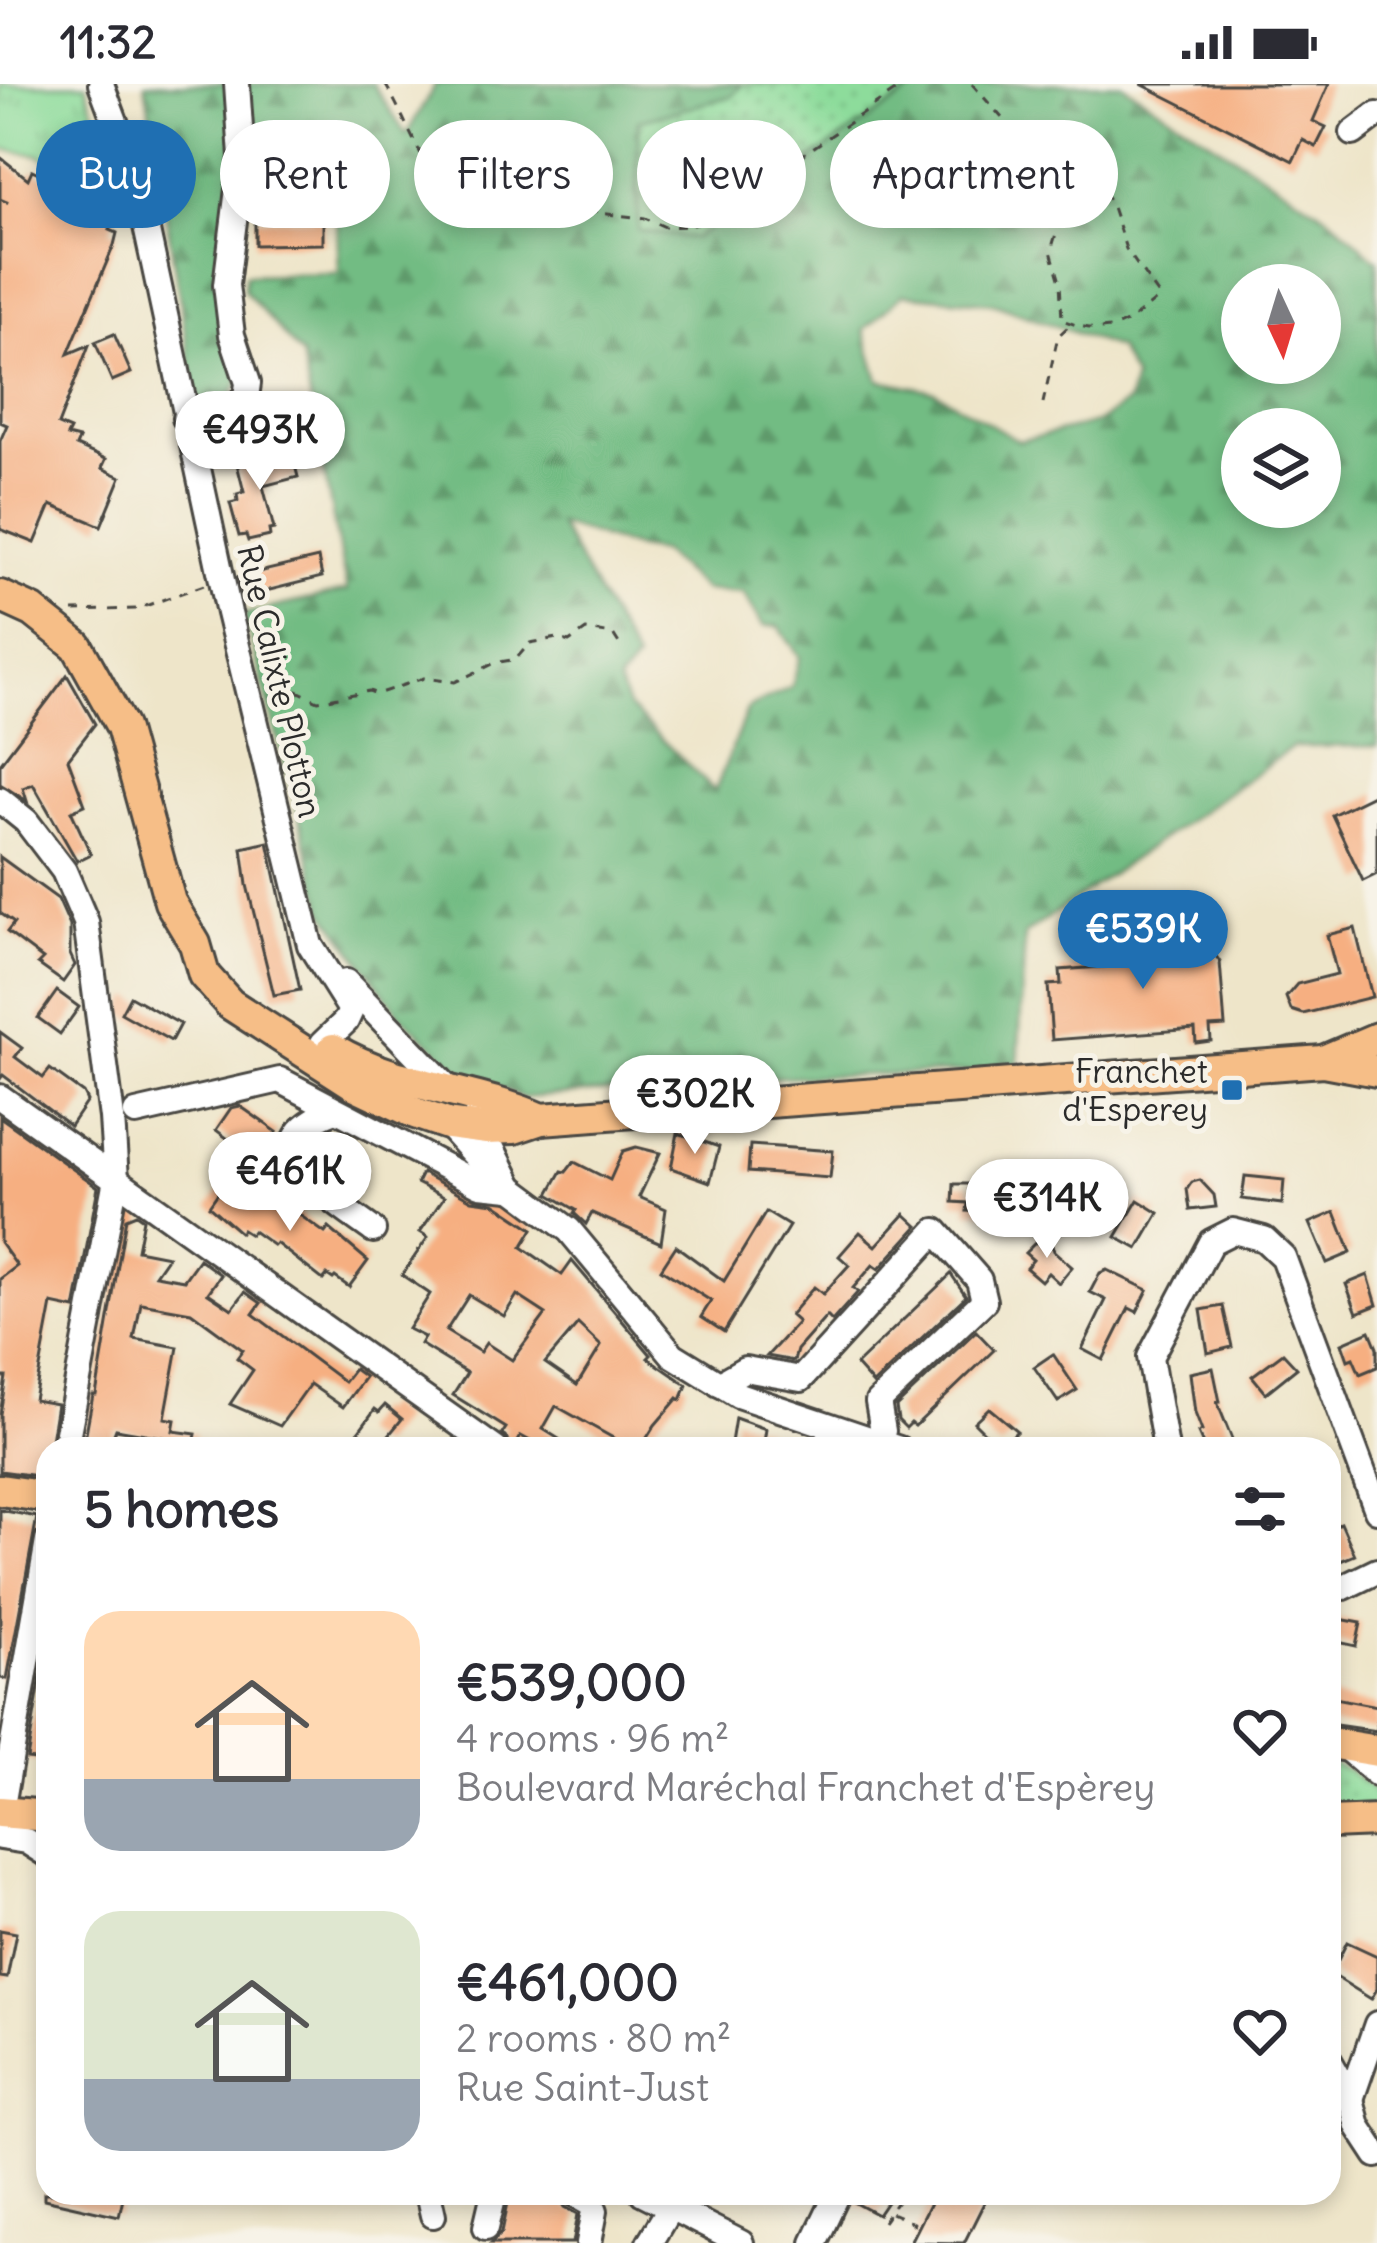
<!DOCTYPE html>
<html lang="en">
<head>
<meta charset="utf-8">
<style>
  body { margin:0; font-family:Delius,sans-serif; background:#f7f7f7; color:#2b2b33; height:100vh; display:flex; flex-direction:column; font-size:45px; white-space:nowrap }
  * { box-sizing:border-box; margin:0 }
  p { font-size:39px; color:#7c7c81 }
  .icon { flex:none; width:66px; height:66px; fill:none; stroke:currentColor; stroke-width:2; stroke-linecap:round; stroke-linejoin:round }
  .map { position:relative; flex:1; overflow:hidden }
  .panel { position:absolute; left:36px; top:1353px; width:1305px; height:768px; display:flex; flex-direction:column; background:#fff; border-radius:36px; box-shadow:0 6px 18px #0003 }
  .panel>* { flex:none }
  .hud { position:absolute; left:36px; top:36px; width:1305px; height:108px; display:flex; gap:24px }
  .needle { width:78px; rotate:176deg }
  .controls { position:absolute; left:1221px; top:180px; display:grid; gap:24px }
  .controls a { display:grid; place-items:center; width:120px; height:120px; border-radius:50%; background:#fff; box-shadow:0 6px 18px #0003; font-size:60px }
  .price { position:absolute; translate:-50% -102px; padding:0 27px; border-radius:42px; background:#fff; color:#222; font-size:39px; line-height:78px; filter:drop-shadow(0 3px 6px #0008) }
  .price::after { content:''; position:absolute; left:50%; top:72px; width:36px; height:27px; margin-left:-18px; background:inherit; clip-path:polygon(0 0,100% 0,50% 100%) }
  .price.active { background:#1f6fb2; color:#fff }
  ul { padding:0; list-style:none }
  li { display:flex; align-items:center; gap:36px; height:300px; padding:0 48px }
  li span { display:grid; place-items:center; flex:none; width:336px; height:240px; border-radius:36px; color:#555 }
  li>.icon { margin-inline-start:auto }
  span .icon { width:144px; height:144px; fill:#fffc; stroke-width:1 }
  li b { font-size:51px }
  h2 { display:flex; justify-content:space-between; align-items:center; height:144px; padding:0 48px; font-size:51px }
  .pill { padding:0 42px; border-radius:54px; background:#fff; box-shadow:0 6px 18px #0003; font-size:42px; line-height:108px }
  .pill.active { background:#1f6fb2; color:#fff }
  .status { display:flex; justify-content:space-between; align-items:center; height:84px; padding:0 60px; background:#fff; direction:ltr }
  .status svg { height:33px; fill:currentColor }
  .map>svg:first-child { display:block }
  .grass { fill:url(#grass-dots); stroke:#5c8463; stroke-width:3 }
  .forest { fill:url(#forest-firs); stroke:#4e7457; stroke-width:3; fill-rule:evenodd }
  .park { fill:url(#park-tufts); stroke:#5c8463; stroke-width:3 }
  .building { fill:#f6af81; fill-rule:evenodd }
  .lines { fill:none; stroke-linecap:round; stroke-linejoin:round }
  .minor-casing { stroke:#484743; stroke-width:30 }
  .major-casing { stroke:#484743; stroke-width:36 }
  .path { stroke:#484743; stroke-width:3; stroke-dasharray:9 9; stroke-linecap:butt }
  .minor { stroke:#fff; stroke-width:24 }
  .major { stroke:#f6be87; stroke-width:30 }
  .poi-dot { fill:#1f6fb2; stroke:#f7f3e8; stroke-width:4.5 }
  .labels { text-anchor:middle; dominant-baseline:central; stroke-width:10; stroke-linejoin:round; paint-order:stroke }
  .street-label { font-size:33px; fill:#2b2b2b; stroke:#f7f3e8 }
  .poi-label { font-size:33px; fill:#2b2b2b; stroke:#f7f3e8; text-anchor:end }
</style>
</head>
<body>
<div class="status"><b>11:32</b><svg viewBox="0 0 49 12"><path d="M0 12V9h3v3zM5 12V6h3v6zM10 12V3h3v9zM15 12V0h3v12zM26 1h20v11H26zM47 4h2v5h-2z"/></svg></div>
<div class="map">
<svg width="1377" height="2159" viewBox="0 0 1377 2159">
  <defs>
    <pattern id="grass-dots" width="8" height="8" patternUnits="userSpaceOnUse" patternTransform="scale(3)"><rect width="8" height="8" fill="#8ddc9b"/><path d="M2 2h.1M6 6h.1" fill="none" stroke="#7abd86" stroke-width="1.8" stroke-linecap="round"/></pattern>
    <pattern id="forest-firs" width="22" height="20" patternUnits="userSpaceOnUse" patternTransform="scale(3)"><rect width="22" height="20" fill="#72bc83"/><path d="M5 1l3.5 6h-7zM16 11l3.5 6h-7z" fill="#5e996b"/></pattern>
    <pattern id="park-tufts" width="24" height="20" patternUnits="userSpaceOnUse" patternTransform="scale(3)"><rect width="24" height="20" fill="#8ddc9b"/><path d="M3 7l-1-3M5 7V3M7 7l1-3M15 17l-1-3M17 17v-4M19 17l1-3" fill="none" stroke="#7abd86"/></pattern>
  </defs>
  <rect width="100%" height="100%" fill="#f7f3e8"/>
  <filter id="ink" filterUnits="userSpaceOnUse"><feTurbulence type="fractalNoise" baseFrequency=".00833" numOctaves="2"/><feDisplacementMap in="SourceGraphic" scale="24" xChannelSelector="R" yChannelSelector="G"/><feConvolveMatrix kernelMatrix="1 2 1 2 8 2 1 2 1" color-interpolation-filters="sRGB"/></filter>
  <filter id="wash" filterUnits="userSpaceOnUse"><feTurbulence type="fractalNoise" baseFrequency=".004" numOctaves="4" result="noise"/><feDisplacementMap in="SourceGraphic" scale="48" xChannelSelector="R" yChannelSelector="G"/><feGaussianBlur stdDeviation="2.7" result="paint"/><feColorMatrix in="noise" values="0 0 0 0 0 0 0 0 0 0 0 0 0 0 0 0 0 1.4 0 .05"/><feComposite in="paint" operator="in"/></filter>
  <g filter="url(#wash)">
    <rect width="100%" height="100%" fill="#eee5c9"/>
    <g class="grass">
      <polygon points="742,0 922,0 695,154 638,147 638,36 732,12"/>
      <polygon points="1329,1679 1348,1686 1377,1709 1377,1723 1329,1727"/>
    </g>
    <path class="forest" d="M145,0H373L406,51L436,0H742L732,12L638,37V147L695,154L922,0H1122L1332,135L1377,176V662L1293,663L1025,850L1018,981L976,988L783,993L523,1014L460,986L401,932L324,826L244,530L347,507L302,272L244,206L245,191L339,189L337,131L287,128L246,94L231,92L238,300L231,312L197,322ZM1242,201H1320V279H1242ZM903,210L993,219L1117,264L1134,295L1128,318L1097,339L1019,357L934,307L879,296L864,246ZM1242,345H1320V423H1242ZM558,440L637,464L661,468L704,506L743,509L763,542H779L800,573L792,603L748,624L715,707L628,623L618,598L636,577Z"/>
    <polygon class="park" points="0,0 86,0 120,113 39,71 0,65"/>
    <g id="blocks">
      <g class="building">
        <polygon points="1141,0 1329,0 1313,37 1326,43 1316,63 1303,56 1293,77"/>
        <polygon points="0,73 28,95 32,86 118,127 110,146 117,149 114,161 68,270 89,261 58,341 70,346 67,352 79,355 76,362 106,375 102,384 121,393 101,442 51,421 35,459 0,445 0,357 7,341 0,338"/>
        <polygon points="255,135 323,135 323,160 255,161"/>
        <polygon points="114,250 131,289 112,297 95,258"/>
        <polygon points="291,366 298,393 263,402 274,445 269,446 270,452 248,457 246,451 239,452 230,419 238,417 237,410 244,408 237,380"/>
        <polygon points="318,474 322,493 242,513 238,493"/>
        <polygon points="67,591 95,640 68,675 85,721 71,727 91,770 77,777 33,700 23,704 27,717 0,700 0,680"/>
        <polygon points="1377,709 1377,790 1363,797 1332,731"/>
        <polygon points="268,758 300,906 274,911 247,801 242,764"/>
        <polygon points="0,773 58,815 70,842 70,870 75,881 63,898 38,880 43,875 7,848 14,839 0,829"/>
        <polygon points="1355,844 1372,913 1303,930 1291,926 1286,913 1297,900 1337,890 1327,851"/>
        <polygon points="1198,846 1220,878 1225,942 1210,943 1211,957 1196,959 1195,945 1052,956 1048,901 1061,900 1060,886 1113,882 1112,873 1147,865 1146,850"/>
        <polygon points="57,907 79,923 60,950 38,934"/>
        <polygon points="130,912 180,940 171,957 121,929"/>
        <polygon points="0,948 22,964 15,973 43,994 50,985 83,1009 87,1017 70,1042 3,991 0,995"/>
        <polygon points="240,1022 277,1048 264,1065 252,1056 244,1067 216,1046 231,1024"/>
        <polygon points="0,1033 98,1103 75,1225 52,1220 34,1316 57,1320 45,1393 0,1387 0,1330 6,1293 0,1293 0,1195 17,1182 0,1158"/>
        <polygon points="678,1049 719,1063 710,1098 671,1084"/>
        <polygon points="750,1061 833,1067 830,1094 748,1088"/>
        <polygon points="636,1063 660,1069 639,1113 666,1125 661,1159 592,1129 586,1140 574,1129 576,1126 549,1110 562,1087 566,1088 574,1078 610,1096 623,1067"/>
        <path d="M422,1089L472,1116L494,1119L533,1145L522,1163L562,1191L572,1177L651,1271L648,1274L687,1301L681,1316L678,1314L655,1341L640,1365H633L556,1322L543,1345L559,1355L554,1365H545L521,1352L515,1363L502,1350L506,1344L453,1311L467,1289L420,1260L424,1253L408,1245L430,1210L402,1191L428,1153L420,1148L444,1113L417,1099ZM469,1211L504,1232L517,1211L546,1230L512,1276L486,1259L480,1268L446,1247ZM578,1240L601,1262L577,1301L545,1279Z"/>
        <polygon points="1245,1092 1284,1096 1282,1120 1242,1115"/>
        <polygon points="227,1096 271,1122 274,1117 282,1123 284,1120 325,1149 329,1144 368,1177 349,1203 335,1193 333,1195 327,1191 323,1196 276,1159 274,1162 253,1147 250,1151 242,1146 240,1149 209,1122"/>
        <polygon points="1200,1096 1214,1111 1216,1123 1190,1126 1187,1105 1192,1098"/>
        <polygon points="998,1097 1012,1097 1011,1130 967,1127 968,1119 953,1118 954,1100 970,1100 969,1106 997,1108"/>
        <polygon points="1066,1101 1119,1130 1106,1145 1073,1127 1068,1136 1062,1133 1051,1138 1044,1122 1057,1117"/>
        <polygon points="1138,1116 1159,1129 1138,1165 1116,1153"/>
        <polygon points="766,1128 789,1142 724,1248 701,1233 711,1217 661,1185 676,1162 724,1197"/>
        <polygon points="1335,1128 1351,1169 1327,1179 1310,1139"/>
        <polygon points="136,1130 143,1135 137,1166 168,1172 155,1191 184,1196 199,1175 221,1191 208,1209 232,1225 245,1208 261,1219 253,1230 344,1298 354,1285 365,1293 343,1323 310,1300 280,1342 230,1320 253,1286 237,1274 243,1266 191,1228 141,1219 134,1255 178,1263 165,1334 175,1336 173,1347 196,1350 193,1365 160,1365 162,1353 116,1345 108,1365 83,1365 93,1311 96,1311 126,1134"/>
        <polygon points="905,1130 918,1142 879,1185 873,1181 853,1204 858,1208 832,1237 827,1232 797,1266 794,1277 767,1272 798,1238 790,1231 814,1203 823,1210 849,1181 839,1172 860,1148 876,1162"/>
        <polygon points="1048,1151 1054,1167 1072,1183 1059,1199 1048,1189 1041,1197 1026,1184 1033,1176 1025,1169 1038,1156"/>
        <polygon points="1107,1186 1148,1206 1137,1228 1129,1224 1103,1276 1082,1265 1106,1216 1090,1208 1100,1189"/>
        <polygon points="951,1190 966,1212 873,1300 856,1281"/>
        <polygon points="1368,1191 1377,1221 1357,1229 1346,1200"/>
        <polygon points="1223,1222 1232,1263 1208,1269 1201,1226"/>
        <polygon points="976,1247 994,1266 915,1342 911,1339 906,1344 898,1336 896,1323"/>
        <polygon points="1370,1247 1377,1264 1377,1283 1360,1290 1353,1274 1348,1276 1342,1259"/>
        <polygon points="1283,1269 1297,1284 1266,1309 1252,1292"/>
        <polygon points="1053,1270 1077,1306 1058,1318 1034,1283"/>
        <polygon points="1213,1284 1220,1318 1217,1318 1236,1365 1205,1365 1198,1349 1202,1347 1195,1329 1190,1289"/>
        <polygon points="385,1321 402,1335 380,1362 358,1348 375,1325 379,1328"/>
        <polygon points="989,1324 1017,1347 1000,1364 974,1338"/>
        <polygon points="735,1334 766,1345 763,1365 730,1365"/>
        <polygon points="0,1426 37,1433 7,1595 0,1594"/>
        <polygon points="1341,1439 1355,1471 1333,1480 1329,1444"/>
        <polygon points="1329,1533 1361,1539 1356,1562 1329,1556"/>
        <polygon points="41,1592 48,1593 48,1678 27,1675"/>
        <polygon points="1329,1613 1377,1622 1377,1647 1329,1640"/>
        <polygon points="0,1846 16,1849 7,1894 0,1893"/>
        <polygon points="1347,1858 1377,1872 1377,1905 1371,1915 1331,1890"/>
        <polygon points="44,2109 124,2109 119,2132 44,2115"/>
        <polygon points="510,2109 558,2112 565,2123 578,2130 573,2159 491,2159 502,2148"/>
        <polygon points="854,2109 893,2109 878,2131 852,2117"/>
        <polygon points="935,2109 989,2109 964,2159 910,2158"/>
      </g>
    </g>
  </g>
  <g filter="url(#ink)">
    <use href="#blocks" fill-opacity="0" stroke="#484743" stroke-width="3"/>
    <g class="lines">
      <defs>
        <g id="minor">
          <polyline points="101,0 135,91 229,529 310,861 351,926 346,937 323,959"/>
          <polyline points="1353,49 1377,31"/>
          <polyline points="185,334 226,326 246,314 248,299 232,251 226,201 242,73 237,0"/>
          <polyline points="0,716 26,737 64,787 86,838 112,1034 116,1095 65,1365"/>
          <polyline points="346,898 451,1007"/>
          <polyline points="0,1013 495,1365"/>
          <path d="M333,1027C241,1062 335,1118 373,1146"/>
          <polyline points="136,1029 280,996 480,1101 510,1104"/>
          <polyline points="476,1032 511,1102"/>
          <polyline points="447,1040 487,1085 569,1146 673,1271 738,1311 899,1365"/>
          <polyline points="719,1300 745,1285 801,1295 936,1147 979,1196 984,1217 878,1318 883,1347 878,1358"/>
          <polyline points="1166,1365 1150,1273 1211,1158 1233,1147 1264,1155 1283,1173 1377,1426"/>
          <polyline points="1329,1498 1344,1503 1377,1487"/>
          <polyline points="1345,1663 1377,1690"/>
          <polyline points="0,1734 48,1457"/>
          <polyline points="0,1753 26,1757 48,1771"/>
          <polyline points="1329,1976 1351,2015 1358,2042 1377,2071"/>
          <polyline points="1351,2015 1377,1940"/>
          <polyline points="428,2109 433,2131"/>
          <polyline points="574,2109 592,2119 595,2127 589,2159"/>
          <polyline points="643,2109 741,2159"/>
          <polyline points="486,2143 494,2109"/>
          <polyline points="649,2159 670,2124"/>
          <polyline points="814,2159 838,2109"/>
        </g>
        <g id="major">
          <polyline points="0,512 33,527 77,562 122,643 170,818 195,860 204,891 230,920 354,1000 415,1029 447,1040 485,1045 514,1044 541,1035 1323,977 1377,987"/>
          <path d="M333,965C398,1004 473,1005 541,1035"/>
          <polyline points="1323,977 1377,954"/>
          <polyline points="0,1406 48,1413"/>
          <polyline points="1329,1659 1377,1667"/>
          <polyline points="0,1728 48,1732"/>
          <polyline points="1329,1739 1377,1737"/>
        </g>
      </defs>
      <use href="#minor" class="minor-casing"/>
      <use href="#major" class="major-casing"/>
      <g class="path">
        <path d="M385,0C407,35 419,81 451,109H462L476,76L483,70L533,80L597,129L645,134L665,143L690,142L709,136L905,0"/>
        <path d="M972,0L1012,45L1030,41L1045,48L1087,84L1110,117L1126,165L1160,213C1123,244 1109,254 1062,236L1060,198L1051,167L1057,146L1053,136L1061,123L1046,115L1025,116C999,79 1003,87 1012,45"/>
        <polyline points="0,115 16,122"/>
        <polyline points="1043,319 1058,252 1070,241"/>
        <polyline points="73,527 137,525 204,501"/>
        <polyline points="255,552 270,558 276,592"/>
        <polyline points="267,586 285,601 318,617 369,607 377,610 424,594 455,598 495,579 516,575 530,559 557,554 569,558 586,546 613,550 622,564"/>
        <polyline points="891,2129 913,2139 910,2145"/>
        <polyline points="883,2138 903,2109"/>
      </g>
      <use href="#minor" class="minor"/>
      <use href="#major" class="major"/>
    </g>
  </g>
  <rect class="poi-dot" x="1220" y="994" width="24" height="24" rx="6"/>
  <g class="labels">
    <g class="street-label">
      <text transform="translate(280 597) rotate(77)">Rue Calixte Plotton</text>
    </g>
    <g class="poi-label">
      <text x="1208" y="987">Franchet<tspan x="1208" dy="38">d'Esperey</tspan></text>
    </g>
  </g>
</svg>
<div class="controls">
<a><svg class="needle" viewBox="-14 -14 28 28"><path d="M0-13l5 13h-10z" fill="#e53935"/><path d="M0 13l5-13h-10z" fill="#7c7c81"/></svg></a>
<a><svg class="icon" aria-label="layers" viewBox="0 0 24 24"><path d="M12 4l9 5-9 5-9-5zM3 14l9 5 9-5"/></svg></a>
</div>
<b class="price" style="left:260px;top:409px">€493K</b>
<b class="price active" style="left:1143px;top:908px">€539K</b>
<b class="price" style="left:695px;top:1073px">€302K</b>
<b class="price" style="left:290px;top:1150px">€461K</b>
<b class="price" style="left:1047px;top:1177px">€314K</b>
<div class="hud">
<a class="pill active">Buy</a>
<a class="pill">Rent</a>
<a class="pill">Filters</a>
<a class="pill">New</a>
<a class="pill">Apartment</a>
</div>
<section class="panel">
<h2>5 homes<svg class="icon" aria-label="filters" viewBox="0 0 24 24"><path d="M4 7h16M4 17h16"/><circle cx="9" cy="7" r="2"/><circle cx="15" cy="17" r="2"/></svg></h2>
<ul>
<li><span style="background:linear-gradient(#ffd9b3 70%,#9aa5b1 0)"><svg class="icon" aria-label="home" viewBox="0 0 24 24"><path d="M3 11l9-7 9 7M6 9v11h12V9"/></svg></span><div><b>€539,000</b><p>4 rooms · 96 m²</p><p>Boulevard Maréchal Franchet d'Espèrey</p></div><svg class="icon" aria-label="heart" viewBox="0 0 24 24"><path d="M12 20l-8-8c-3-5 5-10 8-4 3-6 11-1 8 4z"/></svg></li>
<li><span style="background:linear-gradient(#dfe7d0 70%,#9aa5b1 0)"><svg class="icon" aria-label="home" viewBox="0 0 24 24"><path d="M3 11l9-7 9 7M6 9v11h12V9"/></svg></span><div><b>€461,000</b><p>2 rooms · 80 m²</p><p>Rue Saint-Just</p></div><svg class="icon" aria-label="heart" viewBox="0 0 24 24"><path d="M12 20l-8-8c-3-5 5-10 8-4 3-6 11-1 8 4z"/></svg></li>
</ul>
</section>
</div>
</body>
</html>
